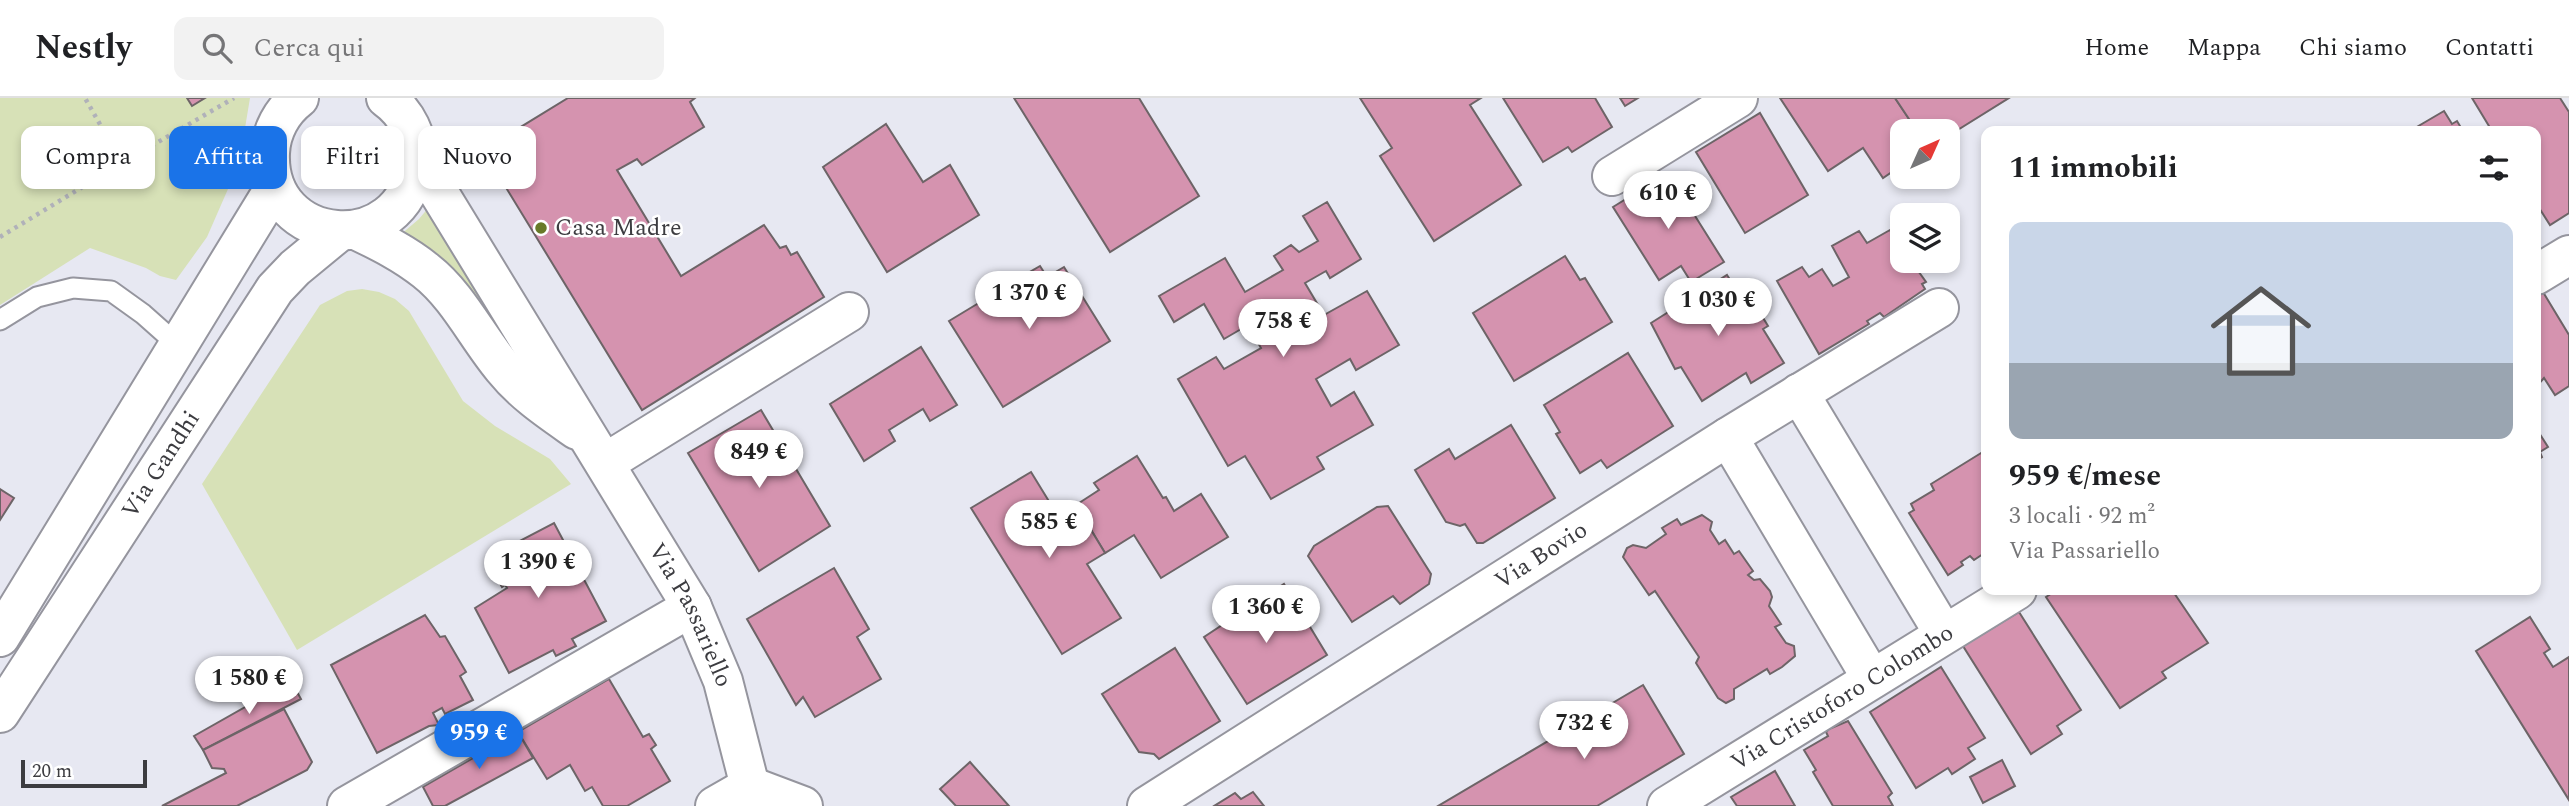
<!DOCTYPE html>
<html lang="it">
<head>
<meta charset="utf-8">
<style>
  body { margin:0; font-family:Spectral,serif; background:#f2f2f2; color:#202124; height:100vh; display:flex; flex-direction:column; font-size:26px; white-space:nowrap }
  * { box-sizing:border-box; margin:0 }
  p { font-size:23px; color:#757577 }
  .icon { flex:none; width:38px; height:38px; fill:none; stroke:currentColor; stroke-width:2; stroke-linecap:round; stroke-linejoin:round }
  .map { position:relative; flex:1; overflow:hidden }
  .panel { position:absolute; left:1981px; top:28px; width:560px; height:469px; display:flex; flex-direction:column; background:#fff; border-radius:14px; box-shadow:0 4px 10px #0003 }
  .panel>* { flex:none }
  .top-card { position:absolute; left:21px; top:28px; width:665px; height:63px; display:flex; gap:14px }
  .needle { width:46px; rotate:45deg }
  .tools { position:absolute; left:1890px; top:21px; display:grid; gap:14px }
  .tools a { display:grid; place-items:center; width:70px; height:70px; border-radius:14px; background:#fff; box-shadow:0 4px 10px #0003; font-size:35px }
  .scale { position:absolute; left:21px; bottom:18px; width:126px; box-sizing:border-box; padding-left:7px; border:4px solid #3c3c40; border-top:0; font-size:19px; line-height:24px; white-space:nowrap; color:#3c3c40; -webkit-text-stroke:5px #fff; paint-order:stroke }
  .price { position:absolute; translate:-50% -60px; padding:0 16px; border-radius:24px; background:#fff; color:#222; font-size:23px; line-height:46px; filter:drop-shadow(0 2px 4px #0008) }
  .price::after { content:''; position:absolute; left:50%; top:42px; width:21px; height:16px; margin-left:-10px; background:inherit; clip-path:polygon(0 0,100% 0,50% 100%) }
  .price.selected { background:#1a73e8; color:#fff }
  ul { padding:0; list-style:none }
  li { display:grid; align-content:center; gap:14px; height:371px; padding:0 28px }
  li span { display:grid; place-items:center; height:217px; border-radius:14px; color:#555 }
  li>.icon { margin-inline-start:auto }
  span .icon { width:126px; height:126px; fill:#fffc; stroke-width:1 }
  li b { font-size:30px }
  h2 { display:flex; justify-content:space-between; align-items:center; height:84px; padding:0 28px; font-size:30px }
  .pill { padding:0 24px; border-radius:14px; background:#fff; box-shadow:0 4px 10px #0003; font-size:24px; line-height:63px }
  .pill.selected { background:#1a73e8; color:#fff }
  header { display:flex; align-items:center; gap:42px; box-sizing:border-box; height:98px; padding:0 35px; background:#fff; border-bottom:2px solid #e0e0e0 }
  header strong { font-size:33px }
  nav { display:flex; gap:38px; margin-inline-start:auto; font-size:24px }
  .search { width:490px; height:63px; background:#f2f2f2; display:flex; align-items:center; gap:18px; box-sizing:border-box; padding:0 24px; border-radius:14px; color:#757577; font-size:26px }
  .map>svg:first-child { display:block }
  .green { fill:#d7e1b7 }
  .building { fill:#d593af; stroke:#6d6467; stroke-width:2 }
  .lines { fill:none; stroke-linecap:round; stroke-linejoin:round }
  .lane-casing { stroke:#95959e; stroke-width:23 }
  .street-casing { stroke:#95959e; stroke-width:42 }
  .secondary-casing { stroke:#95959e; stroke-width:42 }
  .highway-casing { stroke:#95959e; stroke-width:42 }
  .path { stroke:#b0b1b9; stroke-width:4.5; stroke-dasharray:3.5 5; stroke-linecap:butt }
  .lane { stroke:#fff; stroke-width:19 }
  .street { stroke:#fff; stroke-width:38 }
  .secondary { stroke:#fff; stroke-width:38 }
  .highway { stroke:#fff; stroke-width:38 }
  .tree { fill:#969d7b }
  .poi-dot { fill:#687928; stroke:#fff; stroke-width:2.5 }
  .labels { text-anchor:middle; dominant-baseline:central; stroke-width:5; stroke-linejoin:round; paint-order:stroke }
  .poi-label { font-size:24px; fill:#3c3c40; stroke:#fff; text-anchor:start }
  .street-label { font-size:24px; fill:#3c3c40; stroke:#fff }
</style>
</head>
<body>
<header>
<strong>Nestly</strong>
<div class="search"><svg class="icon" aria-label="search" viewBox="0 0 24 24"><circle cx="10" cy="10" r="6"/><path d="M15 15l6 6"/></svg>Cerca qui</div>
<nav><a>Home</a><a>Mappa</a><a>Chi siamo</a><a>Contatti</a></nav>
</header>
<div class="map">
<svg width="2569" height="708" viewBox="0 0 2569 708">
  <rect width="100%" height="100%" fill="#e7e8f2"/>
  <g class="green">
    <polygon points="0,0 250,0 245,30 233,61 228,91 207,139 176,182 160,178 146,170 90,150 0,207"/>
    <polygon points="429,109 489,212 441,159 399,138 419,121"/>
    <polygon points="362,191 379,194 395,201 409,213 463,303 495,328 550,361 571,386 297,552 202,386 320,207 347,193"/>
  </g>
  <g class="building">
    <polygon points="187,0 205,0 192,8"/>
    <polygon points="568,0 695,0 690,4 704,29 642,67 637,61 617,72 681,178 764,127 780,150 786,148 791,157 797,154 824,199 642,312 483,52"/>
    <polygon points="1014,0 1139,0 1199,98 1110,154"/>
    <polygon points="1360,0 1481,0 1470,7 1521,87 1434,143 1380,58 1392,50"/>
    <polygon points="1503,0 1595,0 1612,29 1572,54 1568,49 1543,64"/>
    <polygon points="1620,0 1638,0 1625,8"/>
    <polygon points="1780,0 1895,0 1917,33 1902,33 1902,67 1883,80 1863,50 1828,73"/>
    <polygon points="1895,0 2009,0 1948,38 1948,33 1917,33"/>
    <polygon points="2472,0 2560,0 2569,14 2569,115 2550,127 2536,105 2536,33 2492,33"/>
    <polygon points="2444,13 2452,26 2457,23 2463,33 2410,33"/>
    <polygon points="1760,15 1808,97 1745,135 1696,54"/>
    <polygon points="886,26 923,84 950,67 979,117 887,174 823,69"/>
    <polygon points="1668,75 1724,164 1691,184 1681,168 1659,182 1613,109"/>
    <polygon points="1327,104 1361,161 1330,180 1326,173 1305,185 1324,217 1367,193 1399,247 1356,272 1350,261 1316,281 1331,308 1354,294 1373,327 1317,359 1324,371 1271,401 1245,358 1228,368 1178,281 1216,259 1224,271 1261,250 1248,227 1224,241 1204,206 1174,224 1159,198 1225,160 1245,194 1283,172 1274,158 1291,147 1299,154 1318,143 1303,118"/>
    <polygon points="1890,132 1902,150 1902,163 1911,163 1926,184 1922,186 1925,191 1884,219 1880,215 1867,223 1869,226 1819,256 1777,183 1802,169 1809,179 1822,171 1833,188 1849,179 1832,148 1859,133 1867,145"/>
    <polygon points="1565,158 1580,182 1585,180 1612,224 1514,283 1473,215"/>
    <polygon points="1040,168 1047,179 1064,169 1110,243 1003,309 949,223 987,200 983,193 1012,175 1016,182"/>
    <polygon points="1727,177 1736,191 1743,187 1768,228 1763,231 1784,265 1751,285 1746,275 1702,303 1681,269 1675,271 1651,225"/>
    <polygon points="2543,194 2569,237 2569,288 2555,297 2544,280 2537,288 2536,285 2536,199"/>
    <polygon points="921,249 957,307 930,323 923,311 889,332 895,343 864,363 830,306"/>
    <polygon points="1628,255 1673,328 1607,370 1601,362 1580,375 1556,336 1560,334 1544,307"/>
    <polygon points="761,312 830,428 759,473 688,355"/>
    <polygon points="1511,327 1555,400 1483,445 1477,445 1465,426 1460,428 1446,424 1415,372 1449,351 1455,361"/>
    <polygon points="2536,330 2548,349 2540,354 2542,359 2536,363"/>
    <polygon points="1986,352 1986,454 1974,462 1970,458 1961,464 1963,467 1948,477 1909,415 1914,412 1911,406 1934,392 1931,386"/>
    <polygon points="1137,358 1163,400 1166,399 1174,413 1201,396 1228,439 1161,480 1134,437 1105,455 1076,407 1099,392 1094,385"/>
    <polygon points="1031,374 1058,418 1076,407 1105,455 1087,466 1121,520 1062,556 971,410"/>
    <polygon points="0,391 14,400 0,422"/>
    <polygon points="1388,408 1431,476 1429,486 1400,506 1393,498 1352,524 1308,458 1314,448 1377,409"/>
    <polygon points="1702,417 1712,424 1710,432 1719,446 1725,442 1734,456 1739,453 1753,473 1748,477 1754,482 1760,481 1770,493 1772,499 1769,508 1781,526 1775,529 1786,545 1794,548 1795,558 1782,569 1770,576 1767,571 1734,591 1734,601 1726,605 1718,600 1696,565 1699,559 1655,493 1649,497 1623,459 1627,450 1633,447 1646,450 1666,436 1662,430 1677,421 1681,427"/>
    <polygon points="554,425 606,523 572,541 576,548 556,558 553,552 509,575 475,510 507,490 505,487 502,489 487,460"/>
    <polygon points="834,470 869,531 857,539 881,581 815,619 803,599 796,607 747,521"/>
    <polygon points="1284,486 1327,557 1247,606 1204,539"/>
    <polygon points="2057,492 2172,492 2208,545 2162,574 2166,580 2120,610 2046,499"/>
    <polygon points="2019,514 2081,612 2057,628 2062,636 2031,656 1963,548"/>
    <polygon points="425,517 440,539 445,538 466,574 460,578 473,602 445,616 442,610 433,615 439,627 429,628 377,655 331,567"/>
    <polygon points="2530,519 2550,551 2544,555 2553,569 2569,559 2569,702 2476,553"/>
    <polygon points="1175,550 1220,623 1159,661 1154,656 1139,654 1102,596"/>
    <polygon points="1941,569 1985,640 1968,650 1975,661 1952,676 1948,670 1916,690 1870,614"/>
    <polygon points="609,581 643,639 649,636 656,647 651,651 670,683 627,708 603,708 592,689 585,693 570,667 547,681 518,634"/>
    <polygon points="291,583 301,601 203,652 194,638"/>
    <polygon points="1643,587 1684,656 1597,708 1438,708"/>
    <polygon points="284,611 312,664 307,672 237,708 162,708 226,675 224,671 212,670 203,652"/>
    <polygon points="1848,623 1892,695 1888,699 1893,708 1833,708 1813,674 1816,672 1804,652 1828,638 1826,634 1829,631"/>
    <polygon points="518,634 533,660 445,708 433,708 423,689"/>
    <polygon points="2002,662 2015,688 1983,705 1970,679"/>
    <polygon points="970,664 1009,708 956,708 940,691"/>
    <polygon points="1775,673 1795,708 1737,708 1731,699"/>
    <polygon points="1253,694 1264,708 1214,708 1235,695 1241,701"/>
  </g>
  <g class="lines">
    <defs>
      <polyline id="lane" points="0,222 37,199 73,190 111,193 143,216 179,248"/>
      <g id="street">
        <polyline points="1612,78 1738,0"/>
        <polyline points="2536,177 2569,157"/>
        <polyline points="1799,295 1944,536"/>
        <polyline points="1728,339 1872,581"/>
        <polyline points="605,365 849,214"/>
        <polyline points="347,708 692,509"/>
        <polyline points="715,708 750,688"/>
        <path id="s1" d="M1147,708L1728,339L1939,210"/>
        <path id="s2" d="M1667,708L2017,492"/>
      </g>
      <g id="secondary">
        <path d="M299,0C282,13 271,33 270,55C266,150 403,162 416,65C420,40 406,14 386,0"/>
        <path id="s3" d="M417,59L692,509L723,583L755,708"/>
        <path d="M356,132C381,144 405,156 426,173C458,198 477,239 503,270C524,296 550,313 577,332"/>
        <polyline points="0,539 275,89"/>
        <path id="s4" d="M0,615L275,191L295,170L340,133"/>
      </g>
      <polyline id="highway" points="744,708 750,688 803,708"/>
    </defs>
    <use href="#lane" class="lane-casing"/>
    <use href="#street" class="street-casing"/>
    <use href="#secondary" class="secondary-casing"/>
    <use href="#highway" class="highway-casing"/>
    <g class="path">
      <polyline points="122,65 234,0"/>
      <polyline points="0,139 122,65 85,0"/>
    </g>
    <use href="#lane" class="lane"/>
    <use href="#street" class="street"/>
    <use href="#secondary" class="secondary"/>
    <use href="#highway" class="highway"/>
  </g>
  <circle class="tree" cx="348" cy="55" r="10"/>
  <circle class="poi-dot" cx="541" cy="130" r="7"/>
  <g class="labels">
    <g class="poi-label">
      <text x="555" y="130">Casa Madre</text>
    </g>
    <g class="street-label">
      <text stroke="none"><textPath href="#s4" startOffset="296">Via Gandhi</textPath></text>
      <text stroke="none"><textPath href="#s1" startOffset="467">Via Bovio</textPath></text>
      <text stroke="none"><textPath href="#s3" startOffset="534">Via Passariello</textPath></text>
      <text stroke="none"><textPath href="#s2" startOffset="206">Via Cristoforo Colombo</textPath></text>
    </g>
  </g>
</svg>
<div class="tools">
<a><svg class="needle" viewBox="-14 -14 28 28"><path d="M0-13l5 13h-10z" fill="#e53935"/><path d="M0 13l5-13h-10z" fill="#757577"/></svg></a>
<a><svg class="icon" aria-label="layers" viewBox="0 0 24 24"><path d="M12 4l9 5-9 5-9-5zM3 14l9 5 9-5"/></svg></a>
</div>
<div class="scale">20 m</div>
<b class="price" style="left:1668px;top:133px">610 €</b>
<b class="price" style="left:1029px;top:233px">1 370 €</b>
<b class="price" style="left:1718px;top:240px">1 030 €</b>
<b class="price" style="left:1283px;top:261px">758 €</b>
<b class="price" style="left:759px;top:392px">849 €</b>
<b class="price" style="left:1049px;top:462px">585 €</b>
<b class="price" style="left:538px;top:502px">1 390 €</b>
<b class="price" style="left:1266px;top:547px">1 360 €</b>
<b class="price" style="left:249px;top:618px">1 580 €</b>
<b class="price" style="left:1584px;top:663px">732 €</b>
<b class="price selected" style="left:479px;top:673px">959 €</b>
<div class="top-card">
<a class="pill">Compra</a>
<a class="pill selected">Affitta</a>
<a class="pill">Filtri</a>
<a class="pill">Nuovo</a>
</div>
<section class="panel">
<h2>11 immobili<svg class="icon" aria-label="filters" viewBox="0 0 24 24"><path d="M4 7h16M4 17h16"/><circle cx="9" cy="7" r="2"/><circle cx="15" cy="17" r="2"/></svg></h2>
<ul>
<li><span style="background:linear-gradient(#c9d6e8 65%,#9aa5b1 0)"><svg class="icon" aria-label="home" viewBox="0 0 24 24"><path d="M3 11l9-7 9 7M6 9v11h12V9"/></svg></span><div><b>959 €/mese</b><p>3 locali · 92 m²</p><p>Via Passariello</p></div></li>
</ul>
</section>
</div>
</body>
</html>
